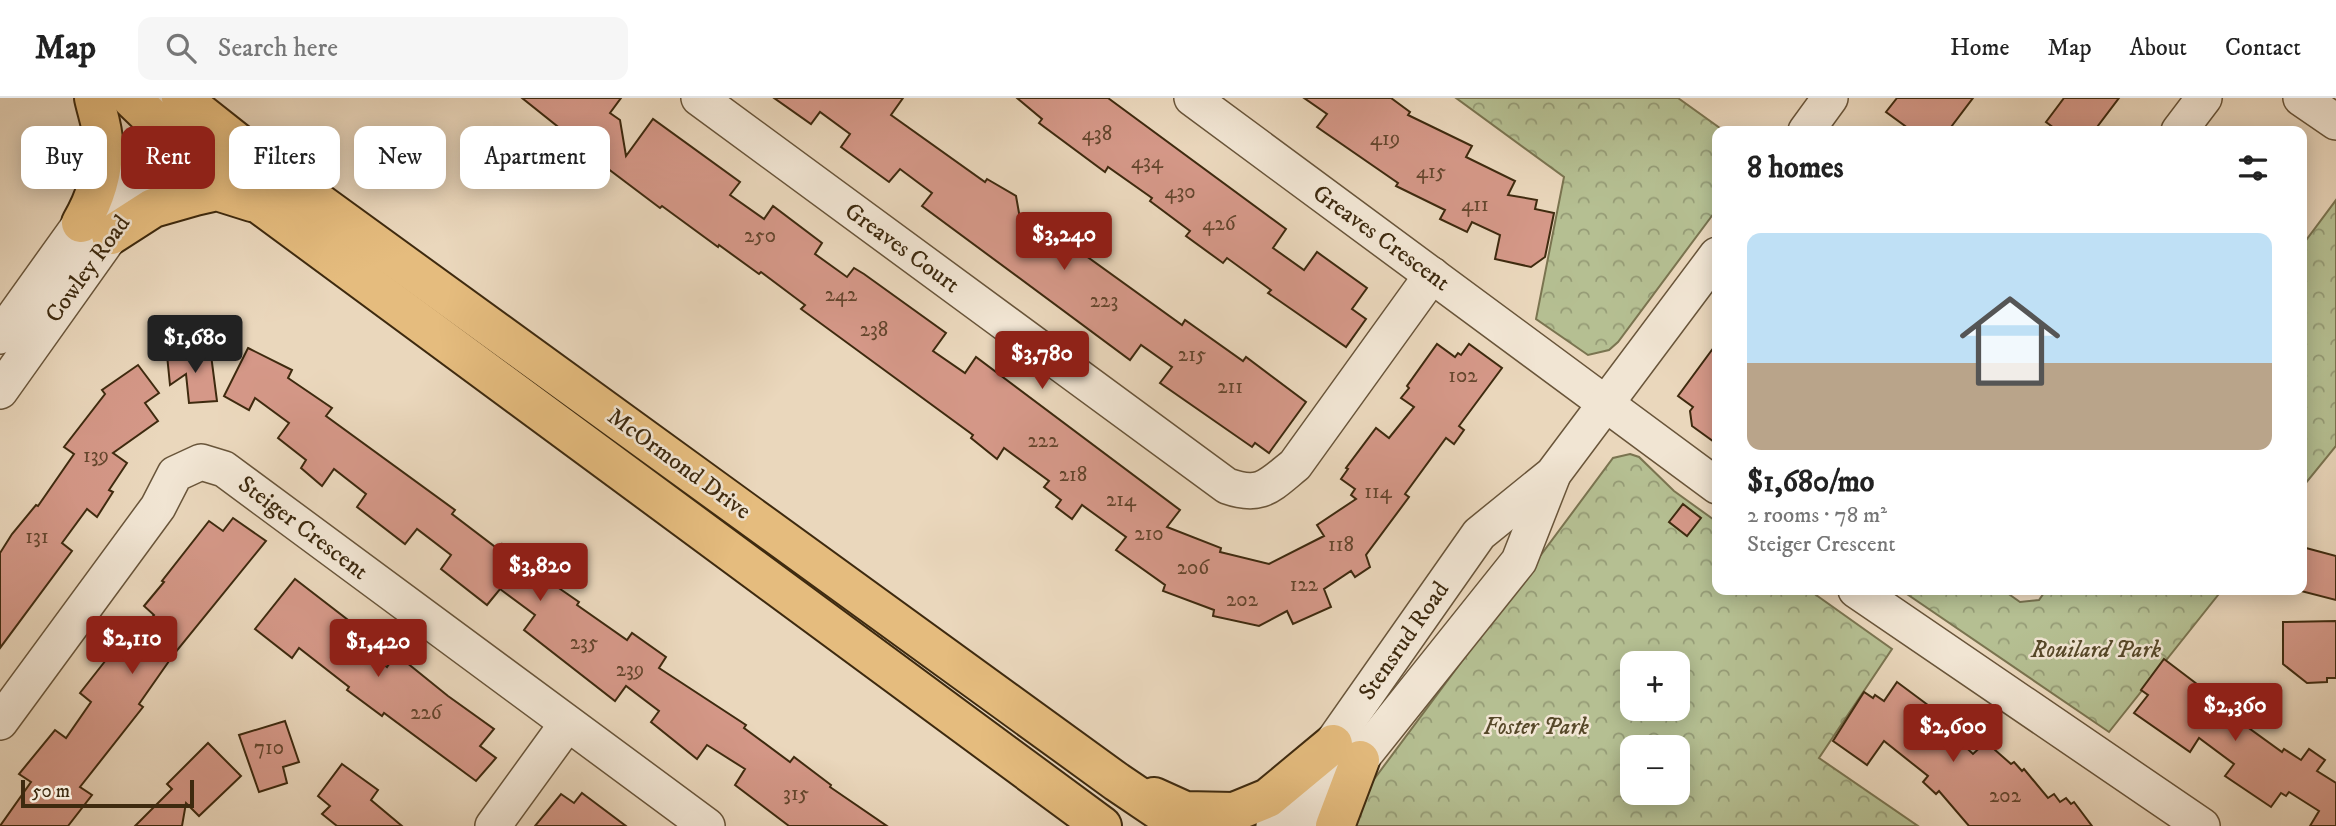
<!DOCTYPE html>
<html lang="en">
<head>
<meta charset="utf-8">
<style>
  body { margin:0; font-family:"IM FELL DW Pica",serif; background:#f6f6f6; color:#222; height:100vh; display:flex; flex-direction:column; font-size:26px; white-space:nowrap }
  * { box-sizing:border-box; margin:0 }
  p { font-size:23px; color:#767676 }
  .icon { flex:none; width:38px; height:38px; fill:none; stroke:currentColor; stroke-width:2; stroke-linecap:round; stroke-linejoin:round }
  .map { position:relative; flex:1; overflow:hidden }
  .sheet { position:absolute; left:1712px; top:28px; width:595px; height:469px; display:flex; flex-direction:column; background:#fff; border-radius:14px; box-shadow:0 4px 18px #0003 }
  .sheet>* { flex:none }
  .guide { position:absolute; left:21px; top:28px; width:665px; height:63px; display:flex; gap:14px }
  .fabs { position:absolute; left:1620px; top:553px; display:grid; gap:14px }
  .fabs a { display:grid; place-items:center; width:70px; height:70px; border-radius:14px; background:#fff; box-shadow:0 4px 18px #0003; font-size:35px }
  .scale { position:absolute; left:21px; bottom:18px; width:173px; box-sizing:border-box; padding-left:7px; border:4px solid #3e2a0f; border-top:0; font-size:19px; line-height:24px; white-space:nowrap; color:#3e2a0f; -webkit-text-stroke:5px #f1e5d3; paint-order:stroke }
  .price { position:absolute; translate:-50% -60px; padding:0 16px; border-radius:7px; background:#8f2418; color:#fff; font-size:23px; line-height:46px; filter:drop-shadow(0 2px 4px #0008) }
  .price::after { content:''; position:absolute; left:50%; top:42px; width:21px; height:16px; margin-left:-10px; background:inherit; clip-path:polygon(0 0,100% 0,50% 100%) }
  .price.selected { background:#222; color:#fff }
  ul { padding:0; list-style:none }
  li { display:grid; align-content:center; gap:14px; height:371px; padding:0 35px }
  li+li { border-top:2px solid #e0e0e0 }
  li span { display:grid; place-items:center; height:217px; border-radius:14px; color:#555 }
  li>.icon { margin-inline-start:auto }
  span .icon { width:126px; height:126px; fill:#fffc; stroke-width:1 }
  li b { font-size:30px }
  h2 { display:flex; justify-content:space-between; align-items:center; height:84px; padding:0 35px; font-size:30px }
  .chip { padding:0 24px; border-radius:14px; background:#fff; box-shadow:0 4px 18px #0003; font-size:24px; line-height:63px }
  .chip.selected { background:#8f2418; color:#fff }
  header { display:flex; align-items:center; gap:42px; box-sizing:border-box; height:98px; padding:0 35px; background:#fff; border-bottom:2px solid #e0e0e0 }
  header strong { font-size:33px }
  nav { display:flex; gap:38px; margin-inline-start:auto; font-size:24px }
  .search { width:490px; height:63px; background:#f6f6f6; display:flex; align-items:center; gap:18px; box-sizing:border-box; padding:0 24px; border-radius:14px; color:#767676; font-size:26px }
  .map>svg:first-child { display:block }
  .forest { fill:url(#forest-crowns); stroke:#7a7450; stroke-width:2; fill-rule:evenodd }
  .building { fill:#d59888; stroke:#3e2a0f; stroke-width:2 }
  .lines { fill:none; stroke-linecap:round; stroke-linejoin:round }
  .minor-casing { stroke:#69553a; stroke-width:38 }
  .major-casing { stroke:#3e2a0f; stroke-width:42 }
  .minor { stroke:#f1e5d3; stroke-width:35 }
  .major { stroke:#e5bc7e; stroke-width:38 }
  .labels { text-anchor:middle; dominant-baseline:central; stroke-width:5; stroke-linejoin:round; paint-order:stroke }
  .number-label { font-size:21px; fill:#64462d }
  .street-label { font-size:24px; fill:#3e2a0f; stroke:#f1e5d3 }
  .park-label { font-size:24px; font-style:italic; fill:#564829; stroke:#f1e5d3 }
</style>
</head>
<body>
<header>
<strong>Map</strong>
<div class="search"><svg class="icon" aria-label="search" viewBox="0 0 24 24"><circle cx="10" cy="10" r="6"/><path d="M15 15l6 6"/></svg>Search here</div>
<nav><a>Home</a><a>Map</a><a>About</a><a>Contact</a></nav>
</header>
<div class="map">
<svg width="2336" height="728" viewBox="0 0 2336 728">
  <defs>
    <pattern id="forest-crowns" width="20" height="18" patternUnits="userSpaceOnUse" patternTransform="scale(1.75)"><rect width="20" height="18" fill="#b5bf92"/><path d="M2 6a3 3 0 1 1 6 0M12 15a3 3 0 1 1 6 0" fill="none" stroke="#959b76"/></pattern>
  </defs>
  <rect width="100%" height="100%" fill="#ead7bc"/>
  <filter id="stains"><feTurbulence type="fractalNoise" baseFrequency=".00286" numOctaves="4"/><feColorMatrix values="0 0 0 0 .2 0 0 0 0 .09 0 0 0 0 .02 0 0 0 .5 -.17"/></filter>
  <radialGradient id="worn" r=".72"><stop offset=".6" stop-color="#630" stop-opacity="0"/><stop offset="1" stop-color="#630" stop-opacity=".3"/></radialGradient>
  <g class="forest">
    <polygon points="1456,0 1678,0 1724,33 1717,33 1717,111 1618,244 1609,252 1588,257 1536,221 1564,79"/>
    <polygon points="2336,102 2336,348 2301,391 2301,149"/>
    <path d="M1630,356L1639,359L1674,393L1717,424V492H1809L1892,551L1819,660L1918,728H1351L1369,688L1613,360ZM1633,565H1678V611H1633ZM1633,649H1678V695H1633Z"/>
    <polygon points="1901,492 2003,492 2020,504 2039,502 2046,492 2222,492 2109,634"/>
  </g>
  <g class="building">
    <polygon points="522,0 621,0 610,15 620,22 626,58 653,21 740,84 730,97 764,121 773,108 822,145 815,156 847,179 854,170 864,176 946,235 933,253 965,275 976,259 1180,412 1167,429 1221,450 1220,454 1269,466 1324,438 1317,427 1356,401 1351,397 1355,391 1341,381 1348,371 1346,370 1376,330 1389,340 1414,309 1401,300 1409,290 1407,288 1437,246 1455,259 1458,255 1461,257 1469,246 1502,270 1459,328 1464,332 1454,346 1446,340 1405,396 1409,399 1366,457 1370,469 1355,479 1351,473 1324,491 1331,509 1293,526 1287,513 1259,528 1213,518 1214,512 1163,493 1165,487 1116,452 1126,439 1082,407 1072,421 1056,409 1061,402 1044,389 1049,383 1004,350 997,361 971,340 973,337 801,211 805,207 761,174 759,176 719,147 718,149 662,108 660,110 595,61 592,66 577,55 582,48"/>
    <polygon points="774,0 903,0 891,17 985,84 987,81 1016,98 1022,132 1032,119 1182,227 1185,222 1243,263 1246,259 1306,304 1269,355 1255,345 1252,349 1160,285 1172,269 1141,247 1130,262 922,108 932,95 900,71 889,84 841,49 850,36 820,14 811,26"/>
    <polygon points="1017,0 1108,0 1286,131 1273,150 1304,172 1317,154 1367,190 1352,211 1366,221 1346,249 1268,195 1271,192 1227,160 1223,165 1186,138 1190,133 1150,103 1152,100 1108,69 1105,74 1039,25 1042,21"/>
    <polygon points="1304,0 1391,0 1410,14 1408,17 1472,48 1466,59 1515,83 1508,97 1537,102 1535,111 1554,115 1545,159 1531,169 1495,161 1500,137 1472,124 1467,134 1440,121 1445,112 1396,88 1398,85 1317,29 1327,16"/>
    <polygon points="1897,0 1973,0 1948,33 1912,33 1886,14"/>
    <polygon points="2064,0 2119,0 2094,33 2058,33 2046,24"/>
    <polygon points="1717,245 1717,346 1692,328 1690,313 1693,309 1678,298"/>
    <polygon points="248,250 292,272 288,280 332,310 326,318 455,412 452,416 498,451 502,446 538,473 537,475 579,504 577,507 627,542 632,535 666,559 659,570 746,627 744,630 790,664 794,659 831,687 830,689 887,728 789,728 735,687 745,671 707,647 697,661 651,624 659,613 626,588 615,603 524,532 535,517 500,491 487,507 441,471 451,457 417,431 405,446 357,409 366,396 334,371 322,388 301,370 306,362 278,340 289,325 255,300 249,312 224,298"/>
    <polygon points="218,252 211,257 217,303 189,305 186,276 170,287 167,257"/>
    <polygon points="138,267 159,295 145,305 158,323 113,355 127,365 109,392 113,394 97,419 87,411 62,445 72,453 0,550 0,455 12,436 36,407 38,408 74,356 64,349 105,296 102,292"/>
    <polygon points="1683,406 1701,420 1687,438 1669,424"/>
    <polygon points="233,420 266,443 174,556 139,606 143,609 80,689 92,697 68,728 0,728 31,684 19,676 55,632 66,640 91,604 80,595 117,548 123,552 154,517 144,508 164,484 162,483 209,423 223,433"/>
    <polygon points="2306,450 2336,458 2336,502 2301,493 2301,466"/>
    <polygon points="295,481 361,532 353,543 387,569 396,556 448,598 494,631 480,648 496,660 476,683 384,615 382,618 347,592 349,589 299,550 292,560 255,531"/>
    <polygon points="2336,523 2336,580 2327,580 2327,584 2307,585 2283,566 2283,524"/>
    <polygon points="2164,561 2222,605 2227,597 2244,608 2235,620 2282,654 2284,651 2301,662 2309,651 2325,662 2317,673 2336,685 2336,728 2310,728 2319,713 2289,694 2286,698 2281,695 2271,709 2225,678 2234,666 2199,640 2190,654 2134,615 2148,597 2141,592"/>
    <polygon points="1897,584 1944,619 1943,621 1948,626 1945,630 1973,656 1986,644 2011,666 2014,664 2022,673 2024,671 2048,700 2054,696 2060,704 2066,700 2071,706 2074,704 2092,728 1969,728 1939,693 1936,696 1923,684 1928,678 1884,643 1867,667 1833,643 1864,594 1873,600 1875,597 1884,603"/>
    <polygon points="285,623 299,664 283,669 287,685 259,694 239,637"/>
    <polygon points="208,645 241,678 199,718 186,705 182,728 135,728 172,691 167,686"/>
    <polygon points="342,666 378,692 371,702 402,728 337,728 322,716 330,708 318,698"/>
    <polygon points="582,695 626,728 535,728 561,696 574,705"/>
  </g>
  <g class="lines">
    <defs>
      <g id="minor">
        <path d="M699,0L1227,388C1261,400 1269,388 1295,367L1432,177"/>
        <polyline points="1192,0 1717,388"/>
        <polyline points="2301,0 2336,24"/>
        <polyline points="1806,33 1830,0"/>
        <polyline points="2179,33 2204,0"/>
        <polyline points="0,238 81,125 176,3"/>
        <polyline points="0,293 111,137 182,49 198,26"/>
        <polyline points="1856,492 2202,728"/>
        <polyline points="0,624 158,409 175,376 201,364 224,371 707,728"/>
        <polyline points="493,728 567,626"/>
        <polyline points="1274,728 1479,436 1553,376 1717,157"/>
        <polyline points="1312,728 1360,662 1519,463 1552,379"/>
      </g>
      <g id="major">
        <polyline points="131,0 182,49 1102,728"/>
        <polyline points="181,0 253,57 1117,684 1182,728"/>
        <path d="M81,125C95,101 104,72 103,44C103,30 97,14 94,0"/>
        <polyline points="111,137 153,110 195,98 217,93 252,104"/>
        <polyline points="1154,699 1185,713 1234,714 1268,700 1333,646"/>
        <polyline points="1335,728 1360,662"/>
      </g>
    </defs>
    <use href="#minor" class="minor-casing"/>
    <use href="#major" class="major-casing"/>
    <use href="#minor" class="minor"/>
    <use href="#major" class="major"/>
  </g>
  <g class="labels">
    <g class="number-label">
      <text x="1097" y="36">438</text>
      <text x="1385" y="41">419</text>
      <text x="1147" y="64">434</text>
      <text x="1431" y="74">415</text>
      <text x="1180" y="94">430</text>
      <text x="1475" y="107">411</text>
      <text x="1219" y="126">426</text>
      <text x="760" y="138">250</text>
      <text x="841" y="197">242</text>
      <text x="1104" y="203">223</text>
      <text x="874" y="232">238</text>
      <text x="1192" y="257">215</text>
      <text x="1463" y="278">102</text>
      <text x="1230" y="289">211</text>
      <text x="1043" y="343">222</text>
      <text x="96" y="358">139</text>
      <text x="1073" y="377">218</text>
      <text x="1378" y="394">114</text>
      <text x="1121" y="402">214</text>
      <text x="1149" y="436">210</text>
      <text x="37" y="439">131</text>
      <text x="1341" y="447">118</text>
      <text x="1193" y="470">206</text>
      <text x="1304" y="487">122</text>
      <text x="1242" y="502">202</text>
      <text x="584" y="545">235</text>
      <text x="630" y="572">239</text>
      <text x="426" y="615">226</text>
      <text x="269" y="650">710</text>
      <text x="796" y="696">315</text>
      <text x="2005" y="698">202</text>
    </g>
    <g class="street-label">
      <text transform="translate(1381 140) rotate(36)">Greaves Crescent</text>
      <text transform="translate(902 150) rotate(36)">Greaves Court</text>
      <text transform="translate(88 171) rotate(-54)">Cowley Road</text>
      <text transform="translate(679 366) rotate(36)">McOrmond Drive</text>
      <text transform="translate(303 430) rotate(37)">Steiger Crescent</text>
      <text transform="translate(1404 543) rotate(-55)">Stensrud Road</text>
    </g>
    <g class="park-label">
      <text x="2096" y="552">Rouilard Park</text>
      <text x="1536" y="629">Foster Park</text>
    </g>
  </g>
  <rect width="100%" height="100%" filter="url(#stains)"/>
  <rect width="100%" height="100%" fill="url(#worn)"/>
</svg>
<div class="fabs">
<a>+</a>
<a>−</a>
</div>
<div class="scale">50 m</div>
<b class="price" style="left:1064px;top:174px">$3,240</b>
<b class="price selected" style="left:195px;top:277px">$1,680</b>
<b class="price" style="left:1042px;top:293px">$3,780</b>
<b class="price" style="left:540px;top:505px">$3,820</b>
<b class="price" style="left:132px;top:578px">$2,110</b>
<b class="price" style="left:378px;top:581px">$1,420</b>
<b class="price" style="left:2235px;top:645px">$2,360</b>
<b class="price" style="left:1953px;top:666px">$2,600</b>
<div class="guide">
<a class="chip">Buy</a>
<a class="chip selected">Rent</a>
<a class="chip">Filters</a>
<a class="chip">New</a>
<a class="chip">Apartment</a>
</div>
<section class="sheet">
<h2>8 homes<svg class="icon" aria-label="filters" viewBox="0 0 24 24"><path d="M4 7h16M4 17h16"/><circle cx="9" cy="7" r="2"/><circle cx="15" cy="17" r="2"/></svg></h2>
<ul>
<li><span style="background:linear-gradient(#bfe0f5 60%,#b9a48a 0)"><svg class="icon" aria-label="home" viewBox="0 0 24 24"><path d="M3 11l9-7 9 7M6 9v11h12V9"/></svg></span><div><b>$1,680/mo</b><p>2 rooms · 78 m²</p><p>Steiger Crescent</p></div></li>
</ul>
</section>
</div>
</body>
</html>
